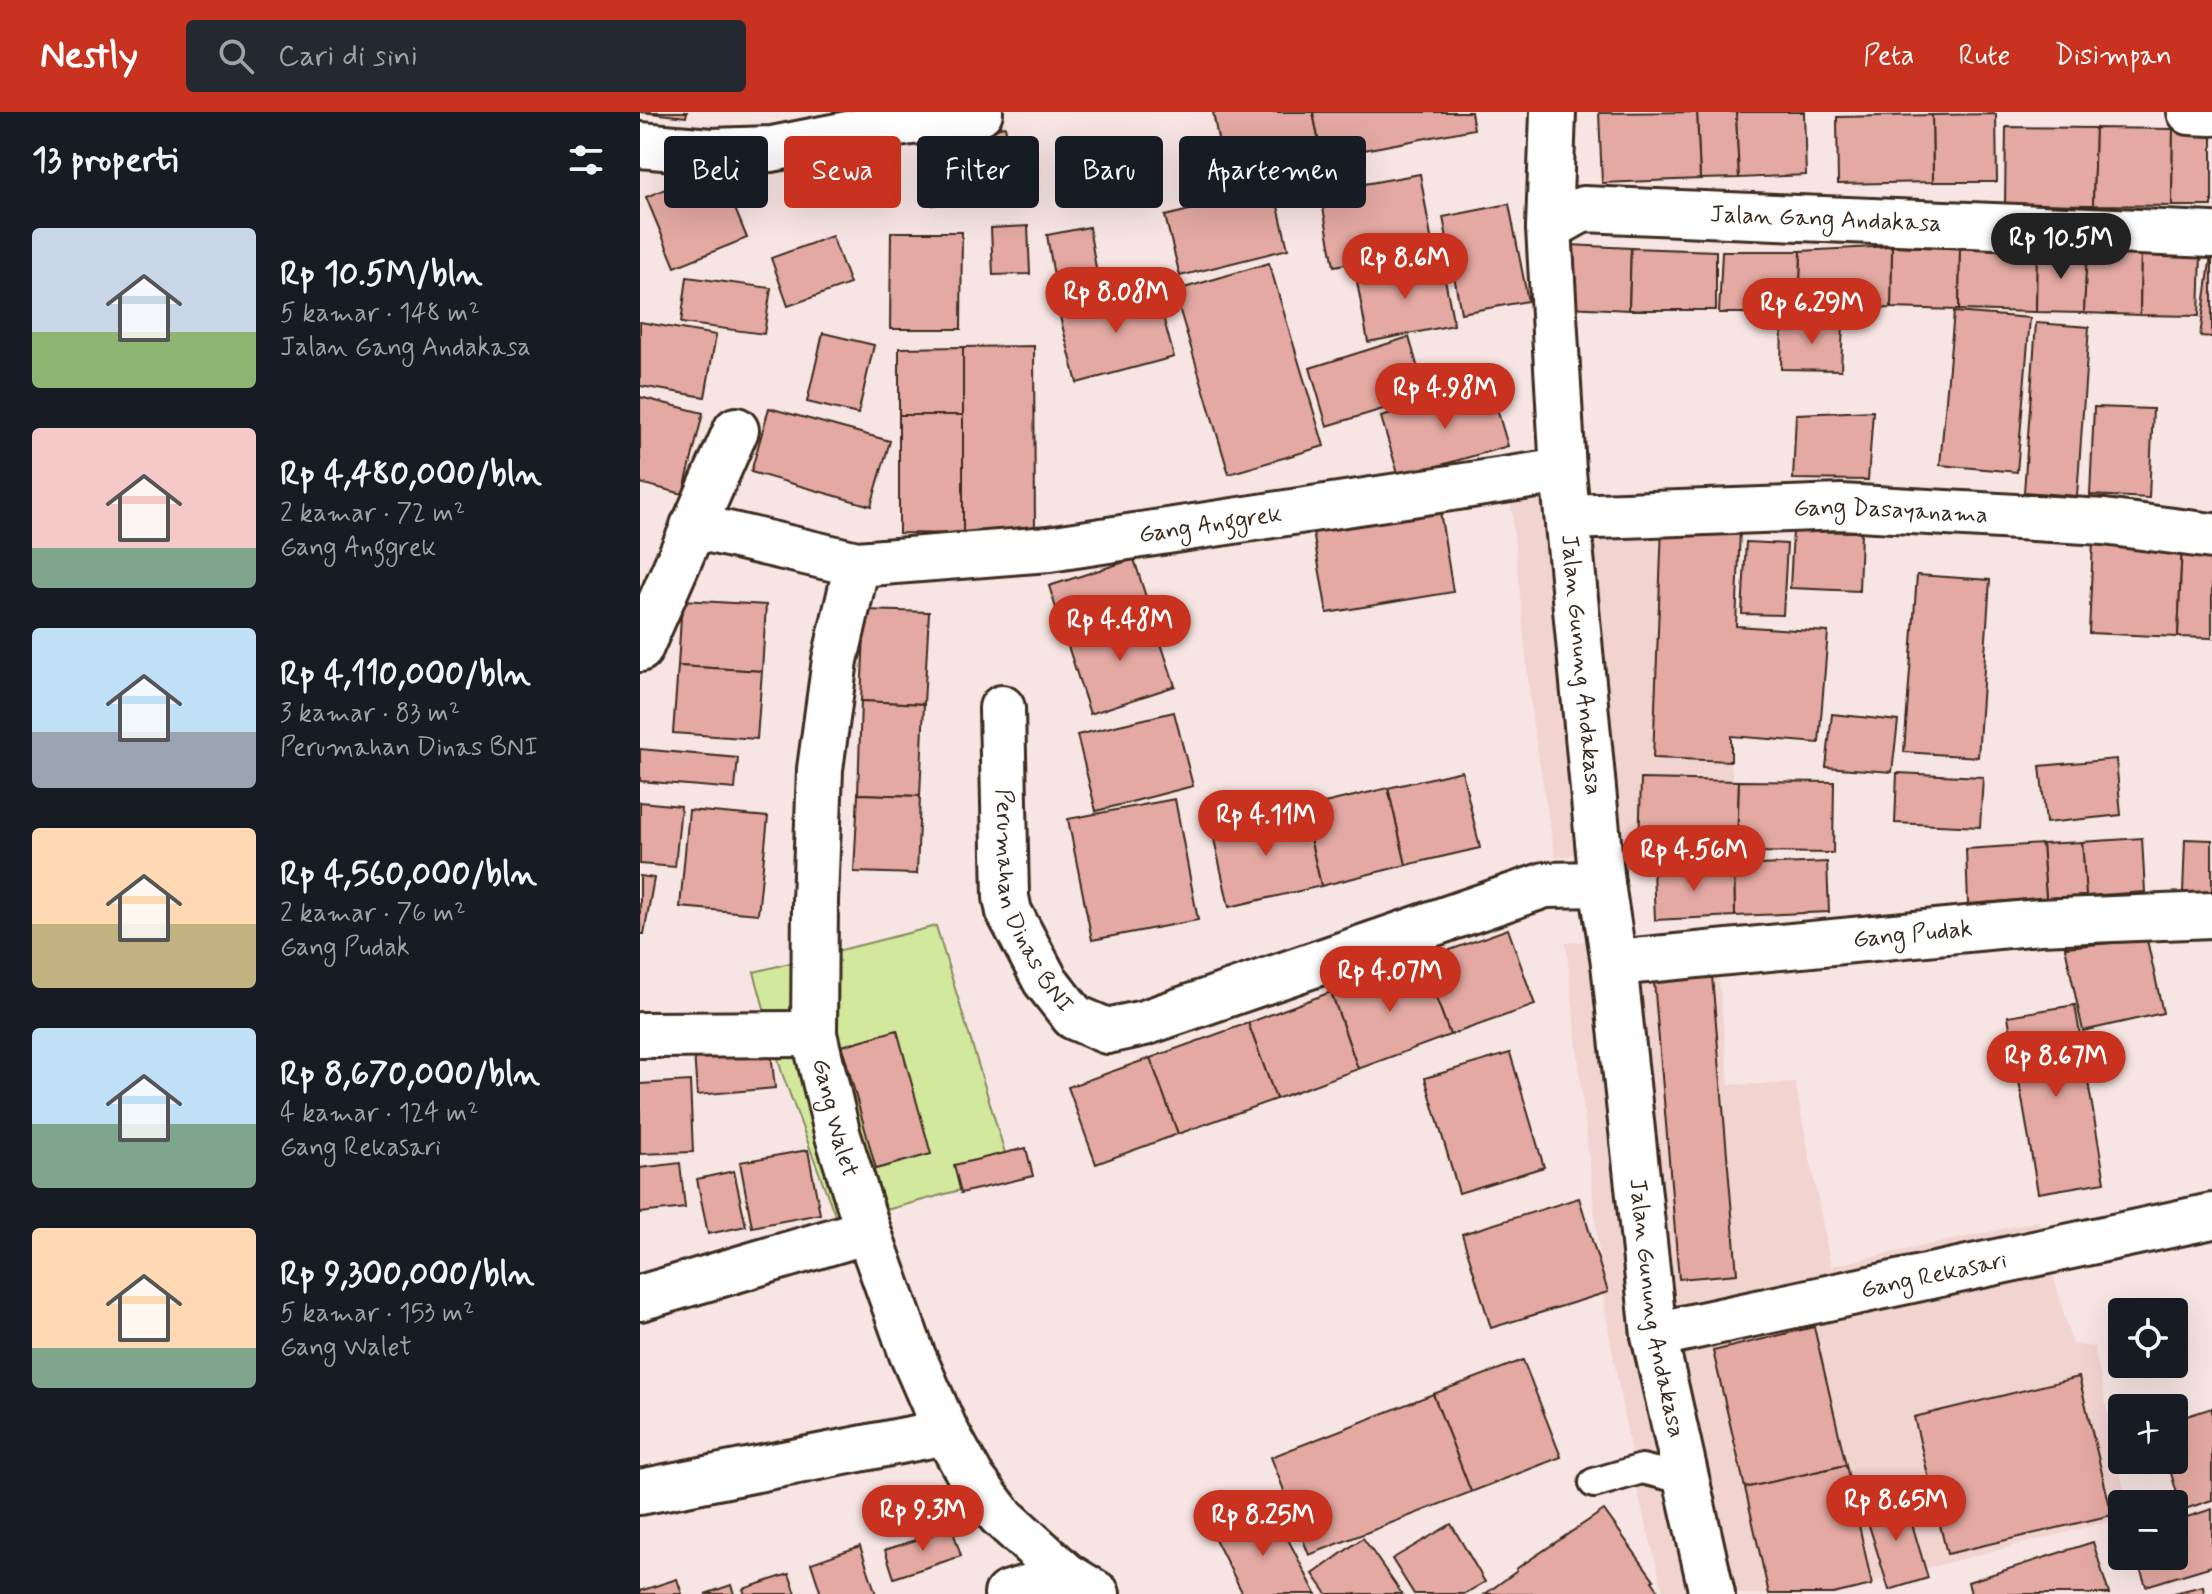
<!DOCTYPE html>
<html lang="id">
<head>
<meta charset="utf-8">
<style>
  body { margin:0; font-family:Mynerve,sans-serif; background:#242831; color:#f1f3f6; height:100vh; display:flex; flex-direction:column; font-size:30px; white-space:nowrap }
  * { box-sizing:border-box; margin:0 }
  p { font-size:26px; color:#9ea1a6 }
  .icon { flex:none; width:44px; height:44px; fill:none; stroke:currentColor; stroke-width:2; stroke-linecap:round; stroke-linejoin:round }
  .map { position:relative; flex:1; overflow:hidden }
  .sheet { display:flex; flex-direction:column; background:#171b24; width:640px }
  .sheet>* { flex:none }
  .top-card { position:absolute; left:24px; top:24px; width:760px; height:72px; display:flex; gap:16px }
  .fabs { position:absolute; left:1468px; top:1186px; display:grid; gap:16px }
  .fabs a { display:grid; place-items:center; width:80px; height:80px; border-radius:8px; background:#171b24; box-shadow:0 8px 32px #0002; font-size:40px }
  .price { position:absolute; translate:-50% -68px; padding:0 18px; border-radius:28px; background:#c8321e; color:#fff; font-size:26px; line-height:52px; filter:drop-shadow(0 2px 4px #0008) }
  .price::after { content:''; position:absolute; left:50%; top:48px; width:24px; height:18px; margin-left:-12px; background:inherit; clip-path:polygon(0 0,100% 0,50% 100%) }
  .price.active { background:#222; color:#fff }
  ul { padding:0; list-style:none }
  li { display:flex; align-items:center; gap:24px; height:200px; padding:0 32px }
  li span { display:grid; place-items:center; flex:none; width:224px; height:160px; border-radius:8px; color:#555 }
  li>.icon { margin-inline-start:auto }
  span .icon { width:96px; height:96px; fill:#fffc; stroke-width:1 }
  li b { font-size:34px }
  h2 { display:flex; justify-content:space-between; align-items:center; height:96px; padding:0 32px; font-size:34px }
  .chip { padding:0 28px; border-radius:8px; background:#171b24; box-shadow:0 8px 32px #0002; font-size:28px; line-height:72px }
  .chip.active { background:#c8321e; color:#fff }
  header { display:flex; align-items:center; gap:48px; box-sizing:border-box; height:112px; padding:0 40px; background:#c8321e; color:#fff }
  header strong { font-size:38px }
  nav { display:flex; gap:44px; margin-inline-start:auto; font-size:28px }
  .search { width:560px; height:72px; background:#242831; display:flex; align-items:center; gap:20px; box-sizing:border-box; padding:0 28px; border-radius:8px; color:#9ea1a6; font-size:30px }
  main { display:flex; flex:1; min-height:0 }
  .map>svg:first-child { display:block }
  .built { fill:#f1d3d0 }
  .green { fill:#d1e89d; stroke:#86895e; stroke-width:2 }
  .building { fill:#e3a9a2; stroke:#3b2a1e; stroke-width:2 }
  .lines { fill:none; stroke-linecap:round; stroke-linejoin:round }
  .service-casing { stroke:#3b2a1e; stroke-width:34 }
  .minor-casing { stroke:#3b2a1e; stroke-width:50 }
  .tertiary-casing { stroke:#3b2a1e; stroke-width:50 }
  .service { stroke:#fff; stroke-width:28 }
  .minor { stroke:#fff; stroke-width:44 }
  .tertiary { stroke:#fff; stroke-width:44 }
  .labels { text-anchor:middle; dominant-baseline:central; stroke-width:7; stroke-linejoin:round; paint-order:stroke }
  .street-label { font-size:24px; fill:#3b2a1e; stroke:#fff }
</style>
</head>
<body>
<header>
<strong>Nestly</strong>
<div class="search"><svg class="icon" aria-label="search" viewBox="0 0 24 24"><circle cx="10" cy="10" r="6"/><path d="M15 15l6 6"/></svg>Cari di sini</div>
<nav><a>Peta</a><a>Rute</a><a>Disimpan</a></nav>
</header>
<main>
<section class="sheet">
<h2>13 properti<svg class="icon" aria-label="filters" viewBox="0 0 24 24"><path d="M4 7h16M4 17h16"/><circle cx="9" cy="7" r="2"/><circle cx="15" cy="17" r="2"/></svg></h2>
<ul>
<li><span style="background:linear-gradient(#c9d6e8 65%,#8fb573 0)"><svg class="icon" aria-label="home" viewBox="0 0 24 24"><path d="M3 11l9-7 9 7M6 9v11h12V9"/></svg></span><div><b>Rp 10.5M/bln</b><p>5 kamar · 148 m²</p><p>Jalan Gang Andakasa</p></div></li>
<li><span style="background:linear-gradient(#f6c9c9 75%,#7fa58c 0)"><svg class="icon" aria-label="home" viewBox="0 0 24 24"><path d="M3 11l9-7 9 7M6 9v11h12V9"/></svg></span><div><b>Rp 4,480,000/bln</b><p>2 kamar · 72 m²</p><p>Gang Anggrek</p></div></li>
<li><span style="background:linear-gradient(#bfe0f5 65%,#9aa5b1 0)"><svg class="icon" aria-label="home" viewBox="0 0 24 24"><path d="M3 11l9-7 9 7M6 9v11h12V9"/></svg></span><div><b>Rp 4,110,000/bln</b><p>3 kamar · 83 m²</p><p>Perumahan Dinas BNI</p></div></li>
<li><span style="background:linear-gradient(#ffd9b3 60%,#c2b280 0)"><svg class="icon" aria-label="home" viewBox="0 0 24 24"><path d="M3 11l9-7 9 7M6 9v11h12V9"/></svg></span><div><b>Rp 4,560,000/bln</b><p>2 kamar · 76 m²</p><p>Gang Pudak</p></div></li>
<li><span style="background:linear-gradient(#bfe0f5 60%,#7fa58c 0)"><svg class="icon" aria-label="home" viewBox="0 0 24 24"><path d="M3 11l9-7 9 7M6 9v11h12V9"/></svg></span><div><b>Rp 8,670,000/bln</b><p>4 kamar · 124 m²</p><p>Gang Rekasari</p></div></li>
<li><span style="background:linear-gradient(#ffd9b3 75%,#7fa58c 0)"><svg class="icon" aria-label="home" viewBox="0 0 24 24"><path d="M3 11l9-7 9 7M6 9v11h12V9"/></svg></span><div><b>Rp 9,300,000/bln</b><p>5 kamar · 153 m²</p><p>Gang Walet</p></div></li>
</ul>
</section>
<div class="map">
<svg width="1572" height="1482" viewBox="0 0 1572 1482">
  <rect width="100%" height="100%" fill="#f7e5e3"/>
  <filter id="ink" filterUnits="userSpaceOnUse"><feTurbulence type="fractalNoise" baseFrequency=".0125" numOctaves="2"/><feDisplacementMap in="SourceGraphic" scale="16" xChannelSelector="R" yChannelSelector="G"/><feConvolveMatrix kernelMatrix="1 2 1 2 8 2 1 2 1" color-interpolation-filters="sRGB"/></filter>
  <g filter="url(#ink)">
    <g class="built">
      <polygon points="870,381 1042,388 1083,621 1106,722 915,745 892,607"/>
      <polygon points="1074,816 1089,973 1155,971 1191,1154 1399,1109 1432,1232 1454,1235 1487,1392 1482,1392 1482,1406 1186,1482 1024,1482 999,1386 965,1198 926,831"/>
    </g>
    <polygon class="green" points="296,814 372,1064 198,1111 142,961 114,860"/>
    <g class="building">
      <polygon points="0,0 47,0 46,5"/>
      <polygon points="573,0 673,0 682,46 585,65"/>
      <polygon points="673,0 831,0 834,17 682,46"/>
      <polygon points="1057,0 1096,0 1099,66 1060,67"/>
      <polygon points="1057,0 1060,67 962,71 959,1"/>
      <polygon points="1096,0 1164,0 1166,63 1099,66"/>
      <polygon points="1356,2 1357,70 1293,70 1292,3"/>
      <polygon points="1292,3 1293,70 1198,72 1197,5"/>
      <polygon points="365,14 377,78 293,93 282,29"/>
      <polygon points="1366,15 1455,16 1453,93 1365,92"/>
      <polygon points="1455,16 1533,17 1532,94 1453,93"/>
      <polygon points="1533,17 1572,17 1572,94 1532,94"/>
      <polygon points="78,55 107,126 35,155 6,85"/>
      <polygon points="780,62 793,137 694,154 680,80"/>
      <polygon points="634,77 648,137 540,164 525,104"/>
      <polygon points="869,92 888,189 821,201 803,105"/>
      <polygon points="388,114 390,162 353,163 351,116"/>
      <polygon points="449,115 458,168 416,176 407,123"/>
      <polygon points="251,120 322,120 321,217 250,217"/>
      <polygon points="192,124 210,172 148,194 131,146"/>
      <polygon points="929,133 991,136 989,198 928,195"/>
      <polygon points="1252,134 1320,136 1319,198 1251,196"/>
      <polygon points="1252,134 1251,196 1159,201 1161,139"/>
      <polygon points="991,136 1076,139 1076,198 989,198"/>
      <polygon points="1320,136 1397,137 1396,200 1319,198"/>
      <polygon points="1397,137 1447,139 1444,201 1396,200"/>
      <polygon points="1082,139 1161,139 1159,201 1079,201"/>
      <polygon points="1447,139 1501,140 1500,203 1444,201"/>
      <polygon points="1501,140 1561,142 1559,204 1500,203"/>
      <polygon points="1571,143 1572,143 1572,225 1560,224"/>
      <polygon points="801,147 814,213 728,230 716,164"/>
      <polygon points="629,151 684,334 589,362 534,179"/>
      <polygon points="47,165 131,176 124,222 41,211"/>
      <polygon points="515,175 534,245 437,271 419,201"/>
      <polygon points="1314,200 1390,206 1377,360 1300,353"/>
      <polygon points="0,210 76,223 65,285 0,274"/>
      <polygon points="1142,210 1203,211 1201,258 1141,257"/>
      <polygon points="1396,211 1449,215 1437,384 1384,380"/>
      <polygon points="183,221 234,233 218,302 167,290"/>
      <polygon points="769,225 786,284 687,314 670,256"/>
      <polygon points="394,234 395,421 323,422 323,235"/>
      <polygon points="323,235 323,303 259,303 259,236"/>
      <polygon points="850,273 868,334 759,365 741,305"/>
      <polygon points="0,285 63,301 43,382 0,371"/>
      <polygon points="1454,295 1513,297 1509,386 1450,383"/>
      <polygon points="129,296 250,329 231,394 111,360"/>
      <polygon points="1233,299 1228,368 1153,367 1156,302"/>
      <polygon points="259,303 323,303 323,422 259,421"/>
      <polygon points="800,399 813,480 687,501 673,420"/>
      <polygon points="1022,415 1100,418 1096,514 1188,520 1179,631 1091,624 1091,649 1013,646"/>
      <polygon points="1153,419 1221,420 1219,479 1150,476"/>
      <polygon points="1453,429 1542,432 1538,525 1449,521"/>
      <polygon points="1106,430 1147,432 1143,503 1102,502"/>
      <polygon points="1542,432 1572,433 1572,526 1538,525"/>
      <polygon points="494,447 511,501 426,528 409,474"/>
      <polygon points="1277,463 1350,468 1338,645 1264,640"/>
      <polygon points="42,488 126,493 122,559 38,554"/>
      <polygon points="225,498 289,500 284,592 221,589"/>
      <polygon points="511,501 535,574 450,602 426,528"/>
      <polygon points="38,554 122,559 117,627 33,621"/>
      <polygon points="221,589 284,592 280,684 218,682"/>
      <polygon points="534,600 553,674 456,699 437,623"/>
      <polygon points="1192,602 1258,609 1252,660 1186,655"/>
      <polygon points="0,637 98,646 95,677 0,669"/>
      <polygon points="1476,647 1481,703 1406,711 1400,654"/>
      <polygon points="822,659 840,736 766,753 748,676"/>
      <polygon points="1257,661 1343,665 1340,715 1255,711"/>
      <polygon points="1001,667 1099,669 1097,740 999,738"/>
      <polygon points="1099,669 1194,670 1193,741 1097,740"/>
      <polygon points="748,676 766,753 681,774 663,696"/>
      <polygon points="218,682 280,684 277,762 214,760"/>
      <polygon points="535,687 558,808 452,828 428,707"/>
      <polygon points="0,690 41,694 35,755 0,752"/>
      <polygon points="663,696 681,774 589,795 572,718"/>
      <polygon points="49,698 128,705 118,802 40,795"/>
      <polygon points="1502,726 1505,780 1446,784 1442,730"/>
      <polygon points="1545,727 1572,728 1572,782 1543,781"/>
      <polygon points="1442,730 1446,784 1406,786 1402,732"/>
      <polygon points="1402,732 1406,786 1328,792 1326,737"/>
      <polygon points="1187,750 1189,800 1095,804 1094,754"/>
      <polygon points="1094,754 1095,804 1015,808 1013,758"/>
      <polygon points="0,764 14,766 4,822 0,822"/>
      <polygon points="868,817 895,893 810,923 782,848"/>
      <polygon points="1507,828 1523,901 1443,919 1425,835"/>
      <polygon points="782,848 810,923 718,957 691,880"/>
      <polygon points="1071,852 1097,1162 1039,1167 1013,857"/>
      <polygon points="691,880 718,957 636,987 608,911"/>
      <polygon points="1435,893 1465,1070 1398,1081 1368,904"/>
      <polygon points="608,911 636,987 538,1022 510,946"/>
      <polygon points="257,918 291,1042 236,1057 202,934"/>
      <polygon points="130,932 135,976 57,983 54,940"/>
      <polygon points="870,941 904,1055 819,1081 785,966"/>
      <polygon points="510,946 538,1022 456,1052 428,975"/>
      <polygon points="50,969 53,1040 0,1042 0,972"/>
      <polygon points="386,1036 393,1064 321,1081 314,1053"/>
      <polygon points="168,1038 180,1102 112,1115 100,1050"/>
      <polygon points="40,1051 45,1096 0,1101 0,1056"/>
      <polygon points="94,1059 106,1114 68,1122 57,1067"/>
      <polygon points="939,1086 968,1180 851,1216 822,1122"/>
      <polygon points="1174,1215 1206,1353 1105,1376 1073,1239"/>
      <polygon points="883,1248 921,1345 831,1380 793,1282"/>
      <polygon points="1439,1265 1472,1403 1307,1442 1274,1305"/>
      <polygon points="793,1282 831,1380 669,1443 631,1345"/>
      <polygon points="1572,1296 1572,1388 1542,1398 1527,1348 1534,1348 1534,1308"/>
      <polygon points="1206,1353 1232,1473 1193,1482 1129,1482 1105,1376"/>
      <polygon points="1264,1385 1288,1466 1249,1478 1224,1397"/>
      <polygon points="632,1396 676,1482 603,1482 574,1425"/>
      <polygon points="1572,1397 1572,1454 1506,1474 1496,1444 1534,1444 1534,1409"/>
      <polygon points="964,1398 1014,1468 1012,1469 1021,1482 845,1482 877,1459 876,1457"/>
      <polygon points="811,1412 845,1470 824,1482 774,1482 752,1447"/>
      <polygon points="312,1416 321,1444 254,1466 245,1438"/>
      <polygon points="723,1426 762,1482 687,1482 673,1462"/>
      <polygon points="1453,1430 1469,1482 1331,1482 1328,1470"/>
      <polygon points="220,1434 236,1482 181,1482 171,1451"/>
      <polygon points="149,1462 156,1482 105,1482 103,1477"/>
      <polygon points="37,1467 42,1482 0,1482 0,1479"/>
      <polygon points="91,1473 94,1482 65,1482"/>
      <polygon points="1563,1474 1564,1482 1530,1482"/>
    </g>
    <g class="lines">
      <defs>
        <polyline id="service" points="954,1371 1002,1357 1047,1368"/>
        <g id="minor">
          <polyline points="1550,0 1572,1"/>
          <polyline points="0,33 71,39 132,37 258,12 340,0"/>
          <path id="s1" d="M909,116L943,97L1572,123"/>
          <path id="s2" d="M929,405L1201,395L1464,410L1572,424"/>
          <path id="s3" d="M53,414L217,452L409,437L923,359"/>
          <path id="s4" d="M217,452L195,548L180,657L175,789L174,922L198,1024L228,1119L272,1242L306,1320L331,1365L360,1403L426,1463L457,1482"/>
          <polyline points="0,537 96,318"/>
          <path id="s5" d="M362,596L366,785L369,800L405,868L434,905L467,919L504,911L905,773L962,772"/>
          <path id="s6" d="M974,851L1399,810L1572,803"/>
          <polyline points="0,923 174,922"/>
          <polyline points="0,1186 228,1119"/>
          <path id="s7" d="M1014,1223L1572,1104"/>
          <polyline points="0,1380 306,1320"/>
          <polyline points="367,1482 426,1463"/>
        </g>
        <g id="tertiary">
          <path id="s8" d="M913,0L909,116L923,359L962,772L974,851L1014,1223L1072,1482"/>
        </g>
      </defs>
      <use href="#service" class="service-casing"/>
      <use href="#minor" class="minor-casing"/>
      <use href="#tertiary" class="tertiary-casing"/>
      <use href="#service" class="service"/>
      <use href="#minor" class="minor"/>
      <use href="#tertiary" class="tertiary"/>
    </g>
  </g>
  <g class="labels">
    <g class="street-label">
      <text stroke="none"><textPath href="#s1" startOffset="282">Jalan Gang Andakasa</textPath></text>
      <text stroke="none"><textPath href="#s2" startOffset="322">Gang Dasayanama</textPath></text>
      <text stroke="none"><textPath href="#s3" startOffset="524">Gang Anggrek</textPath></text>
      <text stroke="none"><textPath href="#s8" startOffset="554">Jalan Gunung Andakasa</textPath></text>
      <text stroke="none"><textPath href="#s5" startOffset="200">Perumahan Dinas BNI</textPath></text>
      <text stroke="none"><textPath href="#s6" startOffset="300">Gang Pudak</textPath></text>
      <text stroke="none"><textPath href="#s4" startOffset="560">Gang Walet</textPath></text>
      <text stroke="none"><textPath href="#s7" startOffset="286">Gang Rekasari</textPath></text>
      <text stroke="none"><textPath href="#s8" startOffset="1202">Jalan Gunung Andakasa</textPath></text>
    </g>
  </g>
</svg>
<div class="fabs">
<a><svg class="icon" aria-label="locate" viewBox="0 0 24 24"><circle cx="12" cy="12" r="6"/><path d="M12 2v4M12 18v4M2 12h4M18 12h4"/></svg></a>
<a>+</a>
<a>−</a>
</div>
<b class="price active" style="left:1421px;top:169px">Rp 10.5M</b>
<b class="price" style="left:765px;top:189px">Rp 8.6M</b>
<b class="price" style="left:476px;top:223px">Rp 8.08M</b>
<b class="price" style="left:1172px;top:234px">Rp 6.29M</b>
<b class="price" style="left:805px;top:319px">Rp 4.98M</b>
<b class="price" style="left:480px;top:551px">Rp 4.48M</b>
<b class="price" style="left:626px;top:746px">Rp 4.11M</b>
<b class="price" style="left:1054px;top:781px">Rp 4.56M</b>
<b class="price" style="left:750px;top:902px">Rp 4.07M</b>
<b class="price" style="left:1416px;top:987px">Rp 8.67M</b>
<b class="price" style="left:1256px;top:1431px">Rp 8.65M</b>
<b class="price" style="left:283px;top:1441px">Rp 9.3M</b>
<b class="price" style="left:623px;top:1446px">Rp 8.25M</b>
<div class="top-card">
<a class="chip">Beli</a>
<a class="chip active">Sewa</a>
<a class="chip">Filter</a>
<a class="chip">Baru</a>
<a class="chip">Apartemen</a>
</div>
</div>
</main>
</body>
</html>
